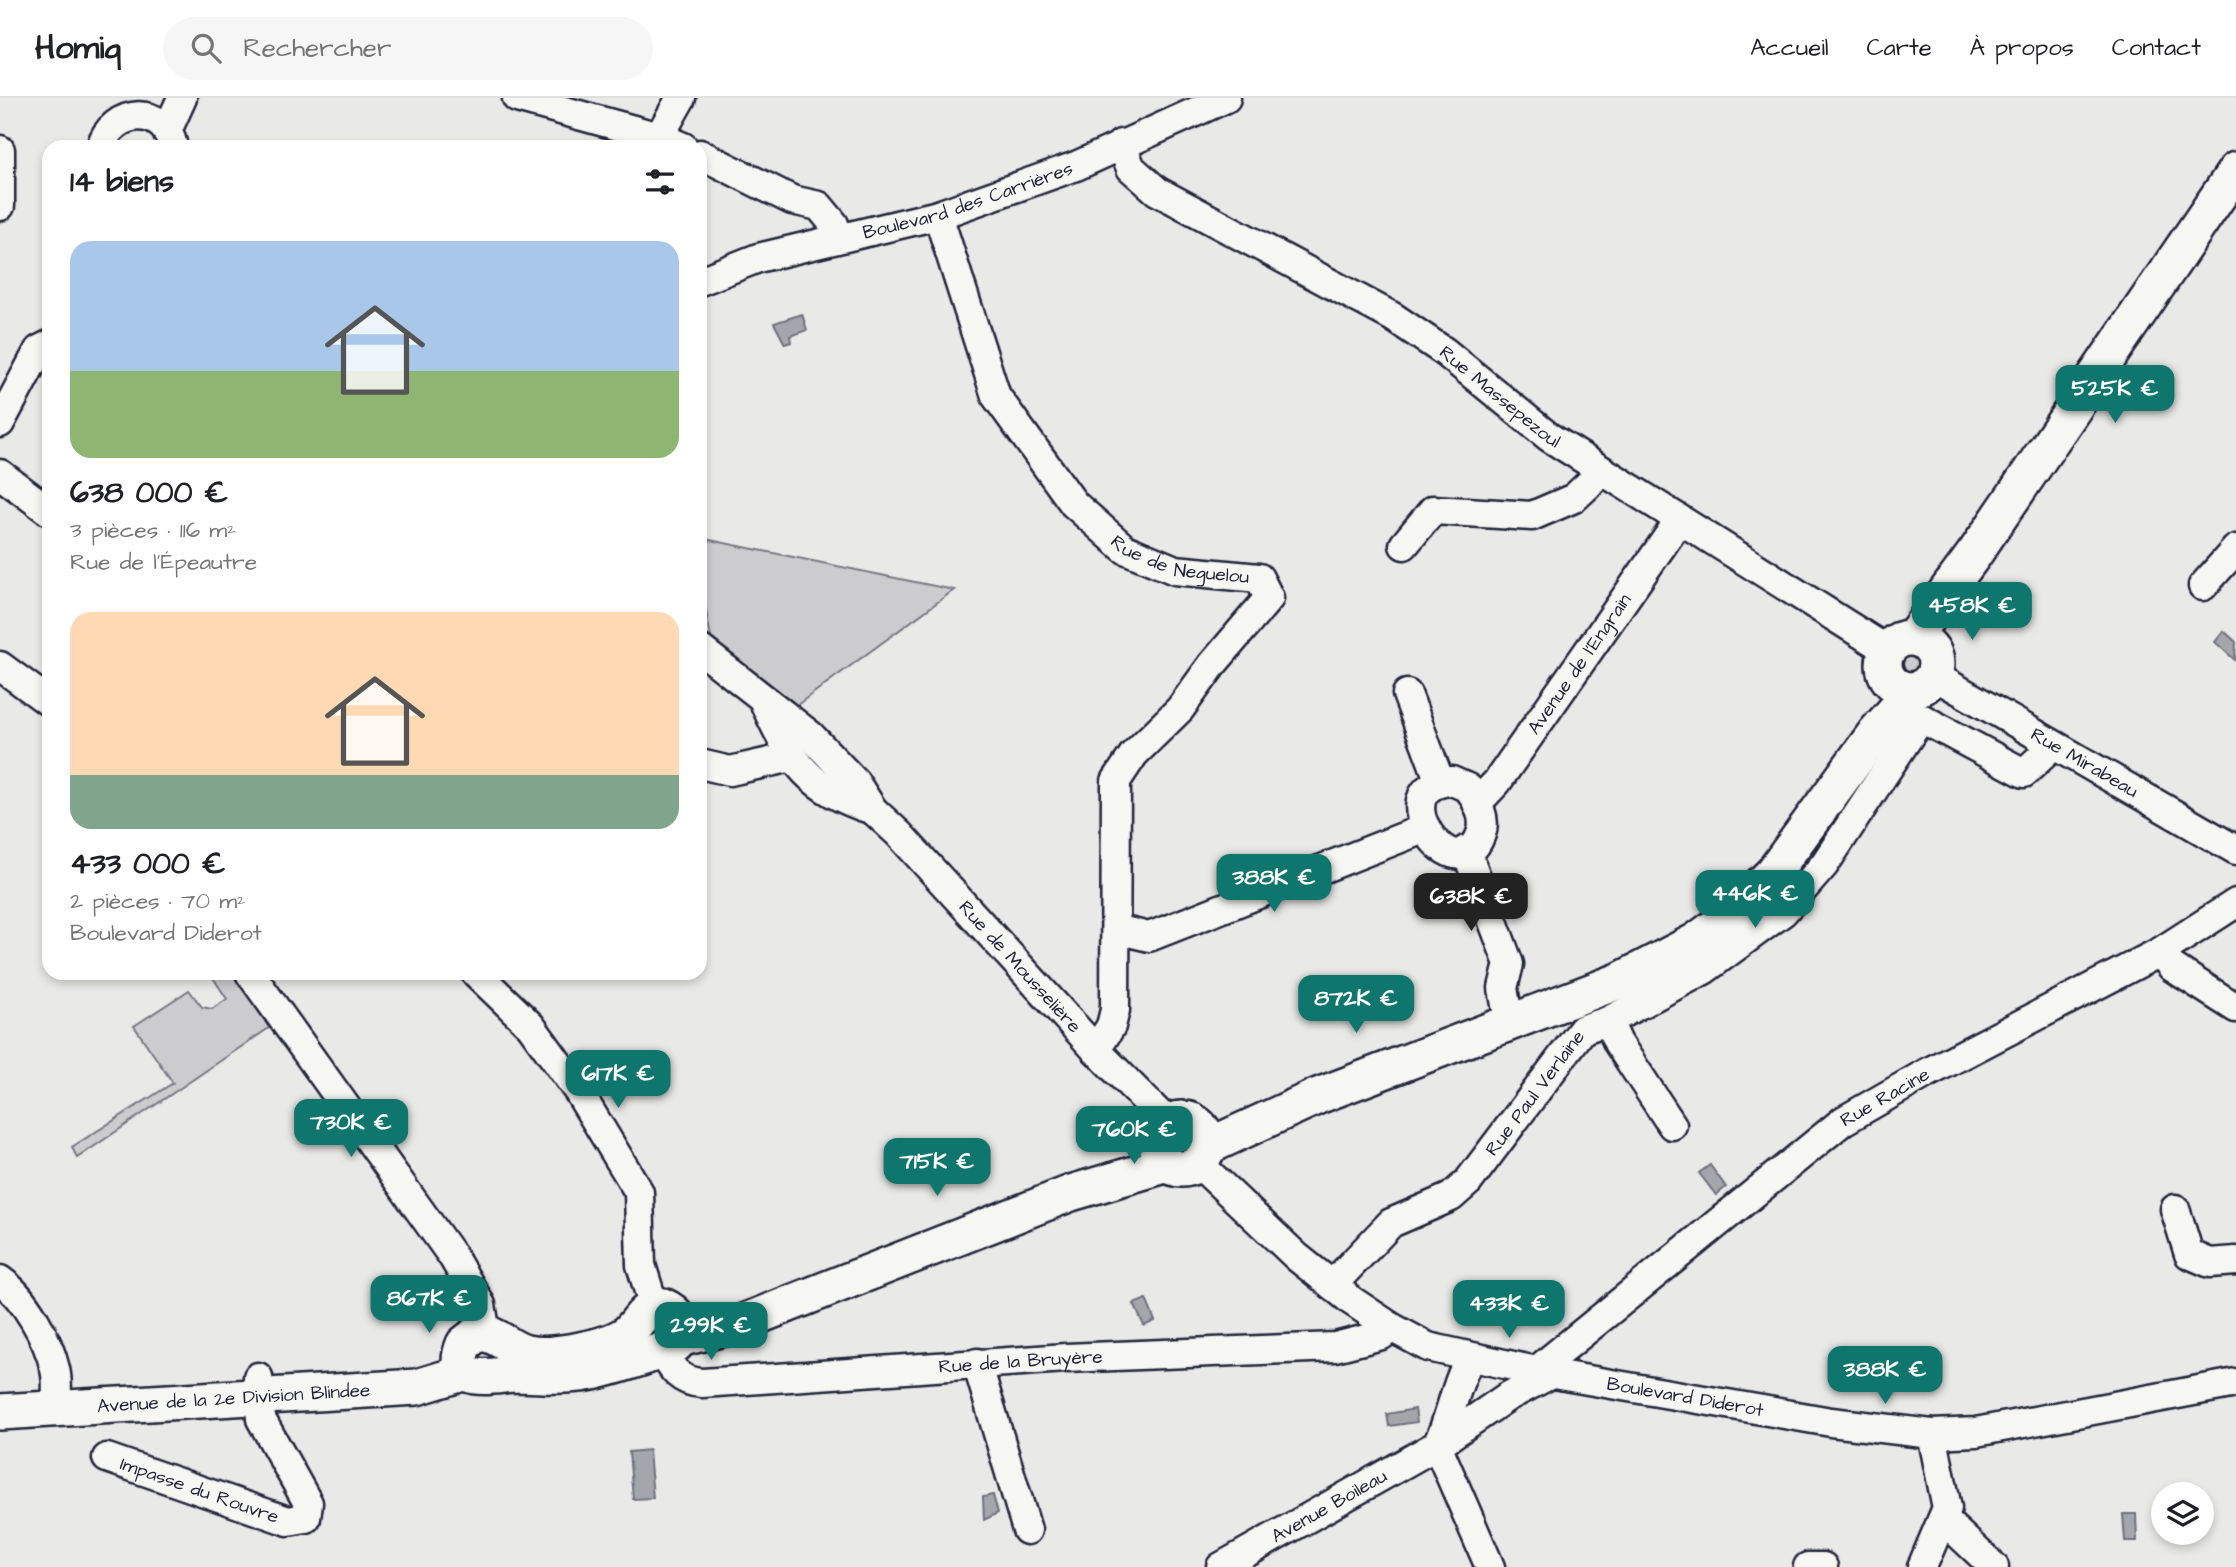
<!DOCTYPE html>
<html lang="fr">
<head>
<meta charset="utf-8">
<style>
  body { margin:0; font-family:"Architects Daughter",sans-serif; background:#f6f6f6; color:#202124; height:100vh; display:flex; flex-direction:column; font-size:26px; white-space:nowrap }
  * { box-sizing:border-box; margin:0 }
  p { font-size:23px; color:#757577 }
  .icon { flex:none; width:38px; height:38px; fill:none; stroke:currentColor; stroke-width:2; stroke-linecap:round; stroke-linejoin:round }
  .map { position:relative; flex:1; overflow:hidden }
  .details { position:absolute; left:42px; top:42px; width:665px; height:840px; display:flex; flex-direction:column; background:#fff; border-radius:21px; box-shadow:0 4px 10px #0003 }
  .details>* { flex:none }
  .controls { position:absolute; left:2151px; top:1384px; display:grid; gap:14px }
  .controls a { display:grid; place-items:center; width:63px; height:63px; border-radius:50%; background:#fff; box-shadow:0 4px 10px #0003; font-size:35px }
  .price { position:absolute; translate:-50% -60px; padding:0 16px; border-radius:14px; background:#0f766e; color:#fff; font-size:23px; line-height:46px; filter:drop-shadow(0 2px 4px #0008) }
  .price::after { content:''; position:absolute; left:50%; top:42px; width:21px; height:16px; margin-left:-10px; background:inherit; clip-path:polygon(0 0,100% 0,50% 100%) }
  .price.selected { background:#222; color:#fff }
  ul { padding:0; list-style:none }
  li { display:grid; align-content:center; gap:14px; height:371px; padding:0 28px }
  li span { display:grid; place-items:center; height:217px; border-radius:21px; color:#555 }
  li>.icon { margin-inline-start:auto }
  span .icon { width:126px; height:126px; fill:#fffc; stroke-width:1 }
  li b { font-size:30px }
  h2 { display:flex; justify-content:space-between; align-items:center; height:84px; padding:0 28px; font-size:30px }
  header { display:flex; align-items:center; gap:42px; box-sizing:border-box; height:98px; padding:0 35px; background:#fff; border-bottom:2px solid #e0e0e0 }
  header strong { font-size:33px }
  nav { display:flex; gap:38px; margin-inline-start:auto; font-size:24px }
  .search { width:490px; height:63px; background:#f6f6f6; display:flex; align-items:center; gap:18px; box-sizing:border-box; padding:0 24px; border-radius:38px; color:#757577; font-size:26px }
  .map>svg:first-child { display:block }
  .green { fill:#ccccce; stroke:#777784; stroke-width:2 }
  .water { fill:#a5a5ac; stroke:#71717f; stroke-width:2 }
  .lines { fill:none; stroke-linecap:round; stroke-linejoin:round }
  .minor-casing { stroke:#22223b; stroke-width:33 }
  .major-casing { stroke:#22223b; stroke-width:40 }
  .minor { stroke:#f6f6f2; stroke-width:28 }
  .major { stroke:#f6f6f2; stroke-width:35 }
  .labels { text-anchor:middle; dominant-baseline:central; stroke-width:6; stroke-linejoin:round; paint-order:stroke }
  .street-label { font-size:19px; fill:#22223b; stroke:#f6f6f2 }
</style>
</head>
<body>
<header>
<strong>Homiq</strong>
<div class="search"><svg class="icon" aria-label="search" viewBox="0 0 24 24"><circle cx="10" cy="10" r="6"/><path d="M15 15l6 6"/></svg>Rechercher</div>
<nav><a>Accueil</a><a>Carte</a><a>À propos</a><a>Contact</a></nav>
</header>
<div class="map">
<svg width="2236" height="1469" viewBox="0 0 2236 1469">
  <rect width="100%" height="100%" fill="#e9e9e7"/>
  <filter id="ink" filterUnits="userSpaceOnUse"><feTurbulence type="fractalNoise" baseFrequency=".0143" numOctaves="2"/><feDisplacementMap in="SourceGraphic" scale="14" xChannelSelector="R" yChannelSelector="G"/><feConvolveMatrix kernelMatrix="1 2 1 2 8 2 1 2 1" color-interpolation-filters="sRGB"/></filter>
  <g filter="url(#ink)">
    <g class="green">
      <polygon points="700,440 954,492 797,607 711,540 700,479"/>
      <circle cx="1909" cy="565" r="11"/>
      <polygon points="210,875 236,875 269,930 77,1060 72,1049 173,985 134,928 189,892 202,909 212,911 227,901"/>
      <circle cx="1183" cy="1045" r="11"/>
    </g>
    <g class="water">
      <polygon points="802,216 807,232 790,238 791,244 785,246 774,225"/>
      <polygon points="2224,533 2236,544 2235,562 2215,544"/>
      <polygon points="1710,1067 1726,1089 1716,1097 1699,1075"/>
      <polygon points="1146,1201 1155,1223 1144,1228 1134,1206"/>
      <polygon points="1415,1311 1417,1324 1389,1328 1387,1316"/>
      <polygon points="649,1352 653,1400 633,1401 629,1354"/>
      <polygon points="993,1397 998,1415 984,1422 983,1399"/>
      <polygon points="2123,1416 2136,1416 2137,1443 2125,1443"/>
    </g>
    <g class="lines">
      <defs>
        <g id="minor">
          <polyline points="517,0 659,39 683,49"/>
          <polyline points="167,33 182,0"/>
          <polyline points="659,39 681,0"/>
          <path id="s1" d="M1121,46L1131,70L1157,93L1393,219L1445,254L1549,339L1887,552"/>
          <path d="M101,49C112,10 165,6 173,49"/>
          <polyline points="0,52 0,108"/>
          <polyline points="700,56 792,102 819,108 834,126 838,140"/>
          <path id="s2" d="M938,117L996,298L1074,406L1125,451L1175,472L1259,480L1269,500L1212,567L1180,611L1134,656L1116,683L1115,912L1111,928L1096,952"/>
          <path id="s3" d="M700,183L758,160L938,117L1076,68L1226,0"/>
          <polyline points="0,325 39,252 49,247"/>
          <polyline points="0,376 49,413"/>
          <polyline points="1404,447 1433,412 1532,418 1574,400 1602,374"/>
          <polyline points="2203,488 2236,451"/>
          <path id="s4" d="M700,551L810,637L855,684L873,712L899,736L1096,952L1168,1025"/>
          <polyline points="0,568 49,604"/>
          <path id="s5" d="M1933,577L2236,752"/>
          <polyline points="1407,596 1440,684"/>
          <path d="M765,606C792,665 809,692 873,712"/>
          <polyline points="700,666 730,673 792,659"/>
          <path d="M1452,683L1468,690C1477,701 1487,721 1481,736C1457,802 1376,687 1452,683Z"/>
          <path id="s6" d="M1477,705L1497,684L1679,423"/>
          <polyline points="1466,752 1509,866 1503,890 1506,907"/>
          <polyline points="1116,831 1149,839 1426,730"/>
          <polyline points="2160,854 2172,869 2236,910"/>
          <polyline points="250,875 453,1159 481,1207 486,1235"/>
          <polyline points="476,875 531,928 578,993 639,1094 641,1167 654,1209"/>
          <polyline points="1608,923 1618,945 1672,1027"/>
          <path id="s7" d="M1198,1065L1297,1159L1352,1203L1391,1229L1428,1249L1536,1273L1831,1324L1932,1336L1976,1334L2236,1285"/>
          <polyline points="2175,1111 2189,1156 2210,1165 2236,1163"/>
          <path d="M0,1182C25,1199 48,1241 55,1271C58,1283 57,1297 56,1310"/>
          <path id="s8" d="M1332,1187L1391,1125L1451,1099L1468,1084L1583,931L1608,923L1704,872L1783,814L1824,767L1921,620L2024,675L2053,648"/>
          <path id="s9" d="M663,1252C671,1272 681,1284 702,1285L1066,1260L1335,1249L1382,1237L1391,1229"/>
          <polyline points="977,1265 1027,1432"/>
          <path id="s10" d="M1536,1273L1843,1023L1925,976L2160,854L2236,805"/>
          <polyline points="1437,1347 1490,1469"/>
          <path d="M1437,1347C1452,1318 1454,1287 1471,1259"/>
          <path id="s11" d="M107,1360L288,1423L306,1420L308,1405L261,1321L258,1279"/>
          <polyline points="1943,1421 1994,1469"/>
          <path id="s12" d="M1221,1469L1437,1347L1507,1299L1551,1276"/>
          <polyline points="1808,1469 1823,1469"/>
          <polyline points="1922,1469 1947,1410 1932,1336"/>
        </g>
        <g id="major">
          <polyline points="1913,539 1975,455 2236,72"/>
          <circle cx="1910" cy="566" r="26"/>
          <circle cx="1182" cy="1046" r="25"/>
          <polyline points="1207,1049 1318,998 1619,883 1696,843 1723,823 1773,775 1876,634 1913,592"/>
          <path d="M663,1208C677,1214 684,1224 682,1240L675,1247C653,1257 604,1273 581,1276C559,1279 537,1276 515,1276C493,1277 446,1290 464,1246L478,1235C497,1234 508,1251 527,1255C543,1259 564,1255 580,1252C596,1249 613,1245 626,1236C640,1225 642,1209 663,1208Z"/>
          <polyline points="682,1240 733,1228 1071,1095 1168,1066"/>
          <path id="s13" d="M0,1314L417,1289L466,1274"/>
        </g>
      </defs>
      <use href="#minor" class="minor-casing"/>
      <use href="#major" class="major-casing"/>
      <use href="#minor" class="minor"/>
      <use href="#major" class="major"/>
    </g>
  </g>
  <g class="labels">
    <g class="street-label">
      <text stroke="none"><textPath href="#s3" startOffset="280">Boulevard des Carrières</textPath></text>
      <text stroke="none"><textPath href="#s1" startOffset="462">Rue Massepezoul</textPath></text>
      <text stroke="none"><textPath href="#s2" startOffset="448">Rue de Neguelou</textPath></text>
      <text stroke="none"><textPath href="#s6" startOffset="173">Avenue de l'Engrain</textPath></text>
      <text stroke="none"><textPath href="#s5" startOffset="175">Rue Mirabeau</textPath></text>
      <text stroke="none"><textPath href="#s4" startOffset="453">Rue de Mousselière</textPath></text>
      <text stroke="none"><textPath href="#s8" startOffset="285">Rue Paul Verlaine</textPath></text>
      <text stroke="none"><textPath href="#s10" startOffset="444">Rue Racine</textPath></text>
      <text stroke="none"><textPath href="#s9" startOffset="374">Rue de la Bruyère</textPath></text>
      <text stroke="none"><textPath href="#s7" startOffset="558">Boulevard Diderot</textPath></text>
      <text stroke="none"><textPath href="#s13" startOffset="234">Avenue de la 2e Division Blindee</textPath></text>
      <text stroke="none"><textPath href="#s11" startOffset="98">Impasse du Rouvre</textPath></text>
      <text stroke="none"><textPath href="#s12" startOffset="124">Avenue Boileau</textPath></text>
    </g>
  </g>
</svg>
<div class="controls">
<a><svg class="icon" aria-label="layers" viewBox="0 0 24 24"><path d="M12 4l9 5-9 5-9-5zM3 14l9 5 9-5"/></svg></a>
</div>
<b class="price" style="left:2115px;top:327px">525K €</b>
<b class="price" style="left:1972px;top:544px">458K €</b>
<b class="price" style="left:1274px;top:816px">388K €</b>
<b class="price" style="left:1755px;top:832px">446K €</b>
<b class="price selected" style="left:1471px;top:835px">638K €</b>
<b class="price" style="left:1356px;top:937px">872K €</b>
<b class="price" style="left:618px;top:1012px">617K €</b>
<b class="price" style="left:351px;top:1061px">730K €</b>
<b class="price" style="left:1134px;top:1068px">760K €</b>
<b class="price" style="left:937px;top:1100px">715K €</b>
<b class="price" style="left:429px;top:1237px">867K €</b>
<b class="price" style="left:1509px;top:1242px">433K €</b>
<b class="price" style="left:711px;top:1264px">299K €</b>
<b class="price" style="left:1885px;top:1308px">388K €</b>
<section class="details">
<h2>14 biens<svg class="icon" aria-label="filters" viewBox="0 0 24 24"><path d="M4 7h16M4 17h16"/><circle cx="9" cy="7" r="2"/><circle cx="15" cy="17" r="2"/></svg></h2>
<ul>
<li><span style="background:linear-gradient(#a9c7e8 60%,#8fb573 0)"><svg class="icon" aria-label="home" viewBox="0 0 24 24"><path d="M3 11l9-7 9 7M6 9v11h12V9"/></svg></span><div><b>638 000 €</b><p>3 pièces · 116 m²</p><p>Rue de l'Épeautre</p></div></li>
<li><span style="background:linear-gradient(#ffd9b3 75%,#7fa58c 0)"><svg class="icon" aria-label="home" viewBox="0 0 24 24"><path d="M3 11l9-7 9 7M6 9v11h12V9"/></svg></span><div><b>433 000 €</b><p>2 pièces · 70 m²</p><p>Boulevard Diderot</p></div></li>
</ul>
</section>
</div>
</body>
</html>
